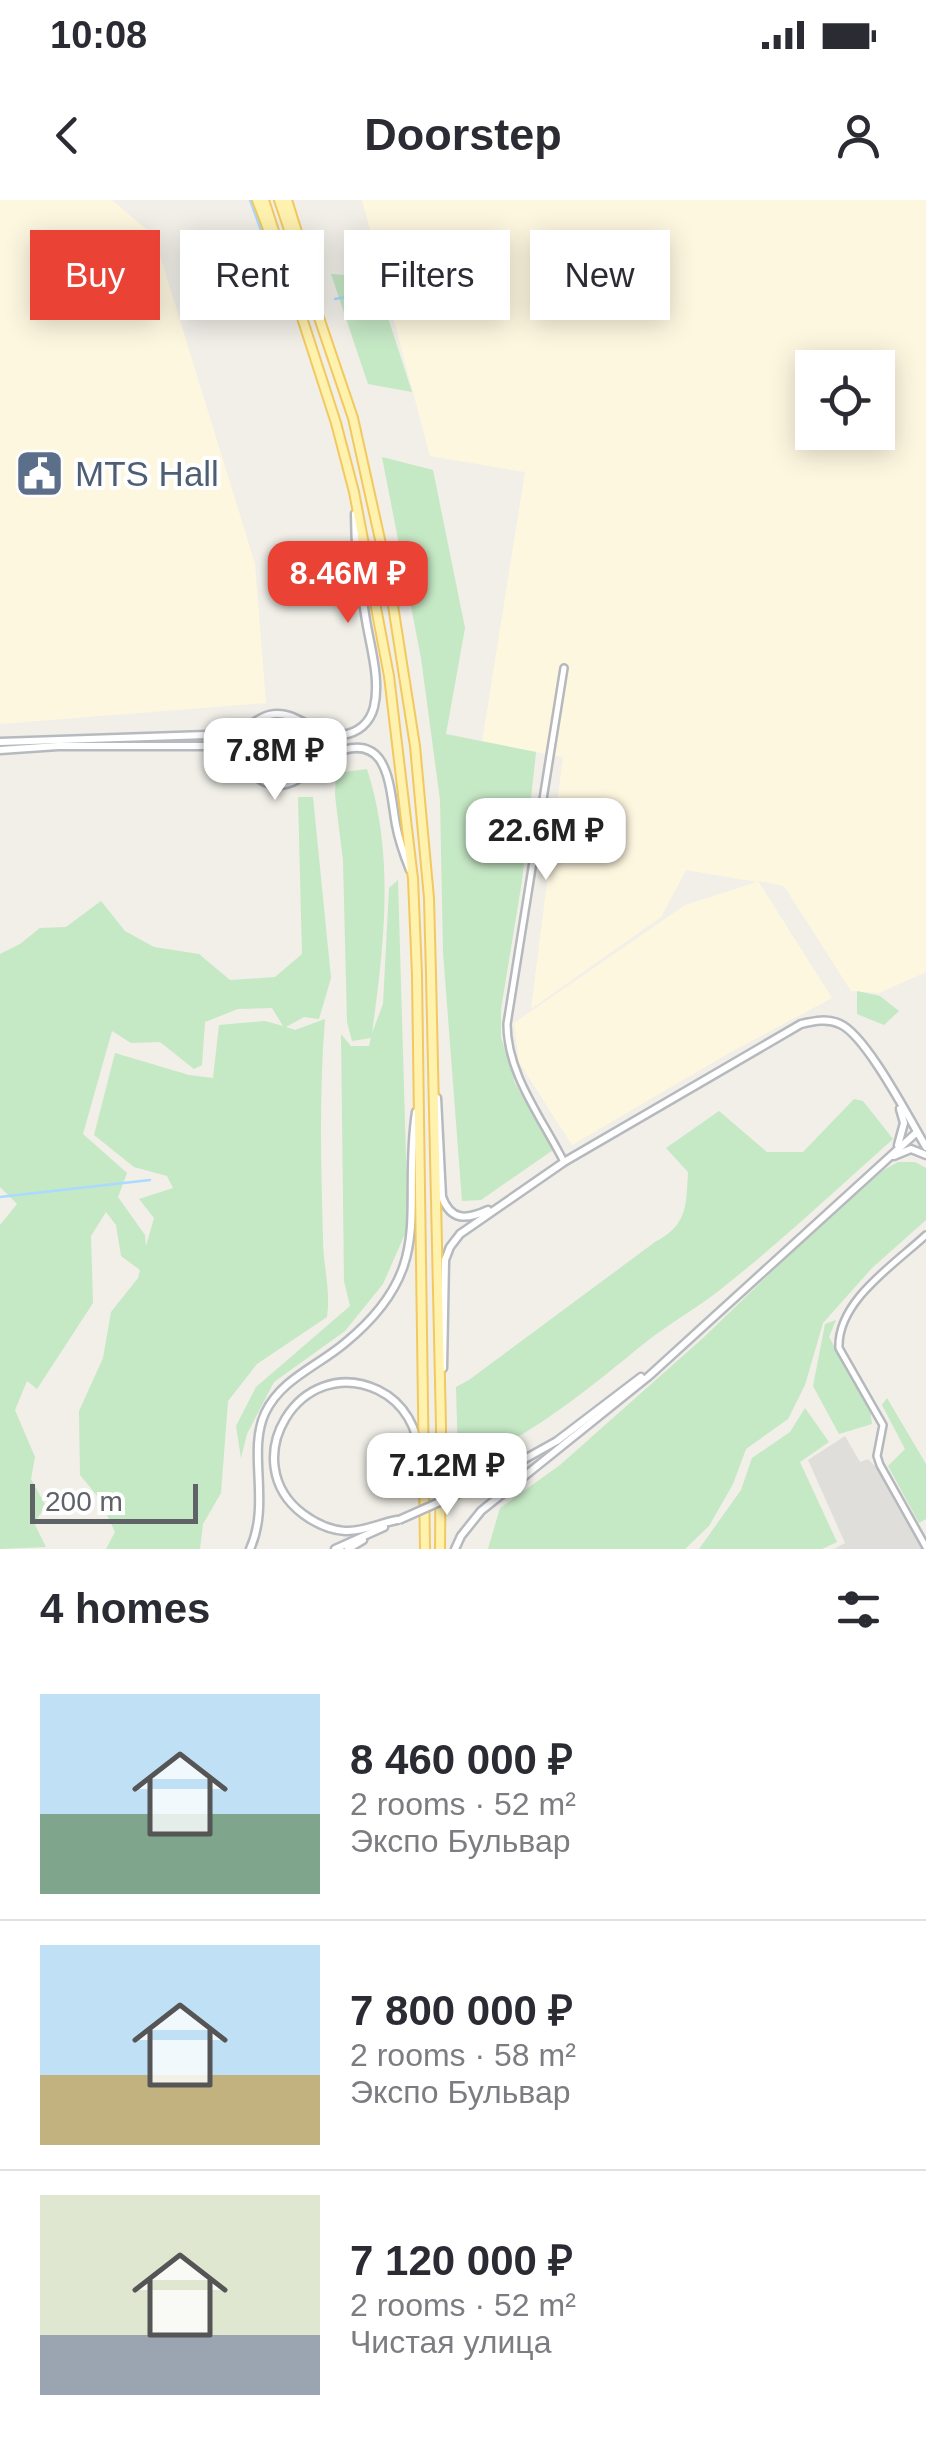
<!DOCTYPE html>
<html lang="en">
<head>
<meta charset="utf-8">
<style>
  body { margin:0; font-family:Helvetica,sans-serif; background:#f2f2f3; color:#2b2b33; height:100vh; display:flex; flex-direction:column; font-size:38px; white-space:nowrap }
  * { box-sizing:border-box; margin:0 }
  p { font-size:32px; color:#7c7c81 }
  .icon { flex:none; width:55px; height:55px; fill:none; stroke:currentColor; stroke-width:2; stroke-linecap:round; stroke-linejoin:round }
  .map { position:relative; height:1349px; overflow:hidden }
  .side { display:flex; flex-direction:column; background:#fff; flex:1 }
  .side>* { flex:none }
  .hud { position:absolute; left:30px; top:30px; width:868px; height:90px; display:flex; gap:20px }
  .fabs { position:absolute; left:795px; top:150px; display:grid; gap:20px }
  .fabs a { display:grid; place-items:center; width:100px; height:100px; border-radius:0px; background:#fff; box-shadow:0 5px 25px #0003; font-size:50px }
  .scale { position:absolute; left:30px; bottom:25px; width:168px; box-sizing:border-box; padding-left:10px; border:5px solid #5f6368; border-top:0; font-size:28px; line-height:35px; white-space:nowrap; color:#5f6368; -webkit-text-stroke:8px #fff; paint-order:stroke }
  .price { position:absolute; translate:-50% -85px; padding:0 22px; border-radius:20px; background:#fff; color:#222; font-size:32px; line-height:65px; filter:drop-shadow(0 2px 5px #0008) }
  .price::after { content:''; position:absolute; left:50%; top:60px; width:30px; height:22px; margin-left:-15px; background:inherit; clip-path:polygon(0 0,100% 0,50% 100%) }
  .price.on { background:#ea4335; color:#fff }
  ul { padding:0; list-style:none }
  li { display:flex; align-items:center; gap:30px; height:250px; padding:0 40px }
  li+li { border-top:2px solid #e1e1e2 }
  li span { display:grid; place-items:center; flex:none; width:280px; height:200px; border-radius:0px; color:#555 }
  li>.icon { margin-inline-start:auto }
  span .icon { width:120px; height:120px; fill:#fffc; stroke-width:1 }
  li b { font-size:42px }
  h2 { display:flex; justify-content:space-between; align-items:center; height:120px; padding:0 40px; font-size:42px }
  .tag { padding:0 35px; border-radius:0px; background:#fff; box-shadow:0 5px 25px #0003; font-size:35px; line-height:90px }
  .tag.on { background:#ea4335; color:#fff }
  .status { display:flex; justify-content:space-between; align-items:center; height:70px; padding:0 50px; background:#fff; direction:ltr }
  .status svg { height:28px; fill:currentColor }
  header { display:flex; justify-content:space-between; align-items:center; height:130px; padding:0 40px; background:#fff; font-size:45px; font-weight:600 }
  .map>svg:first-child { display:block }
  .commercial { fill:#fef7e0; fill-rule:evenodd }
  .industrial { fill:#e0deda }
  .green { fill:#c5e8c5; fill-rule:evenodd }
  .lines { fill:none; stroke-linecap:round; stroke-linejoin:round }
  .stream { stroke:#aadaff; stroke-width:2.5 }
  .street-casing { stroke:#b5b8bc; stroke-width:10 }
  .secondary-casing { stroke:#b6babf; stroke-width:11 }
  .primary-casing { stroke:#f2c960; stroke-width:12 }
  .street { stroke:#fff; stroke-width:5 }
  .secondary { stroke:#fff; stroke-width:6 }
  .primary { stroke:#fff2af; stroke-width:8 }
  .secondary-bridge-casing { stroke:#b6babf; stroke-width:11; stroke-linecap:butt }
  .secondary-bridge { stroke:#fff; stroke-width:6 }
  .labels { text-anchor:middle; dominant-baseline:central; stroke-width:8; stroke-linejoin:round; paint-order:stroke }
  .service-label { font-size:35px; fill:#4e5e75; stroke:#fff; text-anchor:start }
</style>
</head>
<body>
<div class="status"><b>10:08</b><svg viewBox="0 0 49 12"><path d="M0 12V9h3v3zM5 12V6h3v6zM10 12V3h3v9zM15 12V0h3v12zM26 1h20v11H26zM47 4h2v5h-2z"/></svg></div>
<header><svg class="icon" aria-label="back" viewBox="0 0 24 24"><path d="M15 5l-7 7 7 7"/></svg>Doorstep<svg class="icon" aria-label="person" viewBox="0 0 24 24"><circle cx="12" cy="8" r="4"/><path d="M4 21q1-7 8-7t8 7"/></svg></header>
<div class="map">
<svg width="926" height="1349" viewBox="0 0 926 1349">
  <rect width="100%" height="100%" fill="#f1efe8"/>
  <g class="commercial">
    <polygon points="0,0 112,0 154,36 255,364 266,503 0,524"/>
    <path d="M362,0H926V772L879,793L851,791L784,686L758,681L832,798L729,853L572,945L519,862L514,823L685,705L757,682L686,670L661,717L531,809L563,557L482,542L525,272L430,256ZM812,168H878V232H812Z"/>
  </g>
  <polygon class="industrial" points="845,1236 860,1262 868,1259 883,1274 925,1349 834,1349 845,1343 808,1260"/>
  <g class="green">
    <polygon points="331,74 381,78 380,93 412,192 368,184"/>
    <polygon points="382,257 433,270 465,428 446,534 536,552 522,681 501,809 501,837 515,883 553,950 481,1000 462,1001 443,752 440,600 421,458"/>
    <path d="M367,569C395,655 384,746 372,833L383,804L389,688L398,680L408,1027L383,1084L345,1131L274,1182L247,1234L241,1258L236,1226L256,1187L350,1106L344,1081L341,834L351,846H369L371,838L352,841L347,822L343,661L335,595L336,573Z"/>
    <path d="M298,597H313L331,778L319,819L304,817L286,827L295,830L325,819C319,893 321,966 323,1039C323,1066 331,1090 327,1117L257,1164L228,1201L221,1293L203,1324L200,1349H106L115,1332L99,1298L80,1275L79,1211L103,1158L111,1112L138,1078L140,1070L121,1056L116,1025L106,1012L91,1036L93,1103L37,1189L27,1181L15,1210L35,1257L31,1279L46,1306L34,1323L46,1347L0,1349V1025L17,1004L0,987V754L20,744L40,728L66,727L101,701L125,731L154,747L199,754L230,780L275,777L302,754ZM238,809L272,808L283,826L265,821L219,825L213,878L189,875L115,853L94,935L134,967L167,976L173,988L139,999L154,1018L146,1046L145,1035L118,997L127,973L83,934L112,831L131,843L160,842L194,869L202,865L205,822Z"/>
    <polygon points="857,791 880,796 899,811 884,825 857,814"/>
    <path d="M854,899L863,901L893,939C838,988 784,1039 726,1085C702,1105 675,1120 651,1138C613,1168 503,1264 458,1257L456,1187L469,1180L655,1042C688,1025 686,1005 688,972L666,948L719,911L767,952H803Z"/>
    <polygon points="898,962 915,962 926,968 926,1020 872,1068 823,1123 805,1185 788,1219 746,1249 733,1284 709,1326 685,1349 488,1349 500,1308 560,1265 703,1138 811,1034 882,971"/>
    <polygon points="836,1120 829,1137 870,1208 872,1224 839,1234 813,1186 825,1124"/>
    <polygon points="887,1198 926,1264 926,1319 919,1323 888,1266 905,1249 882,1205"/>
    <polygon points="805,1208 829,1242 800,1262 837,1342 822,1349 699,1349 741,1290 752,1258 790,1232"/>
  </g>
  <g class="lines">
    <g class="stream">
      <polyline points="250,0 290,110"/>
      <polyline points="335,99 375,91"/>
      <polyline points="0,997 150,980"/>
    </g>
    <defs>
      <g id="street">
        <path d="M564,962C542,918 507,874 507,824L564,468"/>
        <path d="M926,1035C895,1064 837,1101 839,1148L883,1225L877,1256L880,1265L926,1347"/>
      </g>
      <g id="secondary">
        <polyline points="307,526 315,543 312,566"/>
        <path d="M0,542L236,534C247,529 257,518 269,515C297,508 313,537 342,535C358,533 370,523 374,507C381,478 369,443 365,414C359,381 355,348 355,314"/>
        <path d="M0,550L58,546H206C242,552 252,585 278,585C301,585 311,564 330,555C390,527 389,586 396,625C399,641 404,655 410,670"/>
        <polyline points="245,563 243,548 251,527"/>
        <path d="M437,898L442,997C451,1021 466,1020 488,1010"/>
        <polyline points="898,945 904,923 900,909"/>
        <polyline points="894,956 911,949 926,955"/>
        <path d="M443,1168L445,1060L450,1047L460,1034L564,962L801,824C814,821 827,818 840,824C866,835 910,920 926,947"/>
        <polyline points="480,1284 557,1241 641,1177"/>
        <path d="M397,1320C380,1323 363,1332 345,1331C330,1330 315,1323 303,1314C234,1262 300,1153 378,1190C405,1203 418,1229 420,1258"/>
        <path d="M250,1349C271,1303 247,1252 265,1213C281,1179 318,1166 345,1143C439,1066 401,1011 416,912"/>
        <polyline points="335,1349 384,1327"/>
        <polyline points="348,1349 363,1340"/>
        <polyline points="455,1349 461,1336 481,1311 649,1176 917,932"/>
      </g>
      <g id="primary">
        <polyline points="257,0 285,74"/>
        <polyline points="264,0 336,223 354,292 389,476 413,679 417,775 425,1349"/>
        <polyline points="279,0 353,218 389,380 415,546 429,698 431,775 441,1226 440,1349"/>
        <polyline points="287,0 308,67"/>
      </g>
    </defs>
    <use href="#street" class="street-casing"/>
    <use href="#secondary" class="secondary-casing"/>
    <use href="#primary" class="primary-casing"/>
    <use href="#street" class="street"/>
    <use href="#secondary" class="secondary"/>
    <use href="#primary" class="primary"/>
    <defs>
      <polyline id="secondary-bridge" points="399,1320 480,1284"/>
    </defs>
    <use href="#secondary-bridge" class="secondary-bridge-casing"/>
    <use href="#secondary-bridge" class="secondary-bridge"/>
  </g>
  <defs>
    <symbol id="civic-square" viewBox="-11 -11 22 22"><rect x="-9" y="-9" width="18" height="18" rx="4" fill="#5c6f8a" stroke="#fff"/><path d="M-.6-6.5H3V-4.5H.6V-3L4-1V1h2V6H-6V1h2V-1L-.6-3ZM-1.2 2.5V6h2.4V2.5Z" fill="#fff"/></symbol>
  </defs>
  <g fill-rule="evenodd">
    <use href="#civic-square" x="12" y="246" width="55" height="55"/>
  </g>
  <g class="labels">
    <g class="service-label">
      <text x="75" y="273">MTS Hall</text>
    </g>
  </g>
</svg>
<div class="fabs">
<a><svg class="icon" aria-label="locate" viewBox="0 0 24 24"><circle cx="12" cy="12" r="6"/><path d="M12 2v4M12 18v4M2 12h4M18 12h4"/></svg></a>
</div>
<div class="scale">200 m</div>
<b class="price on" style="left:348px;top:426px">8.46M ₽</b>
<b class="price" style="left:275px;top:603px">7.8M ₽</b>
<b class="price" style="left:546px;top:683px">22.6M ₽</b>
<b class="price" style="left:447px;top:1318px">7.12M ₽</b>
<div class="hud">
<a class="tag on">Buy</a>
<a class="tag">Rent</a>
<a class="tag">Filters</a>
<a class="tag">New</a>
</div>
</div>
<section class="side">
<h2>4 homes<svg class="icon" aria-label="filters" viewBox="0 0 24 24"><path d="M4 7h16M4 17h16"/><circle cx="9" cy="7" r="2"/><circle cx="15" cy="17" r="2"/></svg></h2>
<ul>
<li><span style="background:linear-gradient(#bfe0f5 60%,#7fa58c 0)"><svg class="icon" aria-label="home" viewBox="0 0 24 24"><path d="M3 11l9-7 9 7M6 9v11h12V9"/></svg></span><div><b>8 460 000 ₽</b><p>2 rooms · 52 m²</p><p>Экспо Бульвар</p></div></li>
<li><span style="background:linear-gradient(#bfe0f5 65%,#c2b280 0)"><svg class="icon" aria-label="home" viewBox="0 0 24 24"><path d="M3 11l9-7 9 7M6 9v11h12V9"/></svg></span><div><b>7 800 000 ₽</b><p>2 rooms · 58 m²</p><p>Экспо Бульвар</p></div></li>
<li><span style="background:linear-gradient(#dfe7d0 70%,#9aa5b1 0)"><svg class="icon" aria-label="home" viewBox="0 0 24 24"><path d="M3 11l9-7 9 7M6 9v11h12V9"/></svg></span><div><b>7 120 000 ₽</b><p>2 rooms · 52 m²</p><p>Чистая улица</p></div></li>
</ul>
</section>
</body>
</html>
